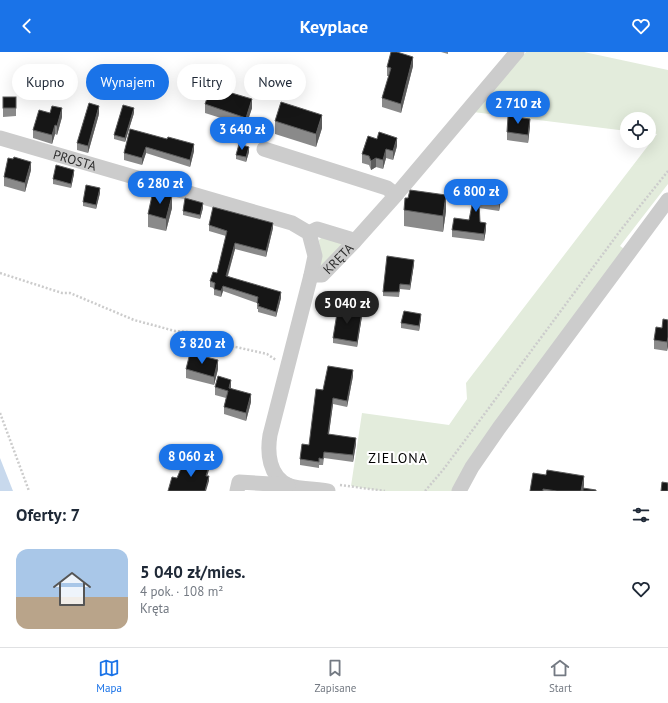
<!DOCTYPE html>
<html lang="pl">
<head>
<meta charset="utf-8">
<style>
  body { margin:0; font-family:"PT Sans",sans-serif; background:#f2f2f3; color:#1f2937; height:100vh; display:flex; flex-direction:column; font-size:15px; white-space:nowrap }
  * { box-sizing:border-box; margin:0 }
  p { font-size:13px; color:#747a83 }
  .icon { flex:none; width:22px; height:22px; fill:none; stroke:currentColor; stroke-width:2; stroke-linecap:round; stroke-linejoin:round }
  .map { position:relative; height:439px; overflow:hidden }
  .details { display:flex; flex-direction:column; background:#fff; flex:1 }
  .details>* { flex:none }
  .hud { position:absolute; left:12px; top:12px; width:400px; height:36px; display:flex; gap:8px }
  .buttons { position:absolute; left:620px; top:60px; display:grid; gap:8px }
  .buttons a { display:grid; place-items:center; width:36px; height:36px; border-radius:50%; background:#fff; box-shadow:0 4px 16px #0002; font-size:20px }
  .price { position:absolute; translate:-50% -34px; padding:0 9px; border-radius:14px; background:#1a73e8; color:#fff; font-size:13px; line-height:26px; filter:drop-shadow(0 1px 2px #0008) }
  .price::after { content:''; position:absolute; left:50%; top:24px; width:12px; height:9px; margin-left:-6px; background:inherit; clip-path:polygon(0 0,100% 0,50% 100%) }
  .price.active { background:#222; color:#fff }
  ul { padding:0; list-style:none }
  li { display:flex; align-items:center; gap:12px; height:100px; padding:0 16px }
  li span { display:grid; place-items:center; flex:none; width:112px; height:80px; border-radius:12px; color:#555 }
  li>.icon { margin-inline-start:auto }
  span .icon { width:48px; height:48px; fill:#fffc; stroke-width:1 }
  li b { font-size:17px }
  h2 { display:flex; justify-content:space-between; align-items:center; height:48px; padding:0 16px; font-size:17px }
  .tag { padding:0 14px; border-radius:18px; background:#fff; box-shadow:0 4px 16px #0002; font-size:14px; line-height:36px }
  .tag.active { background:#1a73e8; color:#fff }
  header { display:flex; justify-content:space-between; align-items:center; height:52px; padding:0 16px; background:#1a73e8; color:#fff; font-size:18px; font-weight:600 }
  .tabs { display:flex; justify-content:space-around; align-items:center; height:56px; border-top:1px solid #e0e1e3; background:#fff; font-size:11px; color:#747a83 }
  .tabs a { display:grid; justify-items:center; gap:2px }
  .tabs .active { color:#1a73e8 }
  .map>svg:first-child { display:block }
  .green { fill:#e3ecdc }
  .water { fill:#c8d9ed }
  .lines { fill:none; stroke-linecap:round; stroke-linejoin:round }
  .path { stroke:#ccc; stroke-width:2.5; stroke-dasharray:2 2; stroke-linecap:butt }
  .minor { stroke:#ccc; stroke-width:15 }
  .wall { fill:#8a8a8a }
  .shaded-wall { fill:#5c5c5c }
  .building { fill:#161616; stroke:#5c5c5c }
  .labels { text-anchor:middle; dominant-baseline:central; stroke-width:4; stroke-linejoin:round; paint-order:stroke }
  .street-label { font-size:13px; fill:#2f2f2f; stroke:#fff }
  .neighbourhood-label { font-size:14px; letter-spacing:1px; fill:#000; stroke:#fff }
</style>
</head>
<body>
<header><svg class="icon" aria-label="back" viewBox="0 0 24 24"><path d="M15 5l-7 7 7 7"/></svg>Keyplace<svg class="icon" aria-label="heart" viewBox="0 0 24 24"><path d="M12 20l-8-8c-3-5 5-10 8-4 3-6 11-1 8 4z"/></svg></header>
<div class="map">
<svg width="668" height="439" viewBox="0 0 668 439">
  <rect width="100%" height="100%" fill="#fff"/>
  <g class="green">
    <polygon points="526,0 584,0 668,18 668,132 620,194 627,199 456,439 382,439 351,434 362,361 449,373 467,347 466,331 657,82 649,81 649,67 627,67 627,79 473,60"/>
    <polygon points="322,185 344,191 322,215 320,214 320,196 319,188"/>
  </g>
  <polygon class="water" points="0,406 13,439 0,439"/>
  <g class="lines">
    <g class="path">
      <polyline points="0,221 62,241 70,241 134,268 175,279 187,280 218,291 267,302 276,308"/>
      <polyline points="0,361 29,439"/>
      <polyline points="340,433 385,439"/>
      <polyline points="425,439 443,418 620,179 668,119"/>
    </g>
    <g class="minor">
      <path id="s1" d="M0,86L292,171L309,181L315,204L311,223L270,383C267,401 269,424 288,433C297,437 318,437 328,439"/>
      <polyline points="264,97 387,136 396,143"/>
      <polyline points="309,181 317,177 350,187 354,190"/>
      <path id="s2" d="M311,223H322L354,190L396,143L517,0"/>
      <polyline points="237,439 239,430 288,433"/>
      <polyline points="459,439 472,415 499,376 668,148"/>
    </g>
  </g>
  <g class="wall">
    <polygon points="441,0 448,0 448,2"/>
    <polygon points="413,14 401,61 382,55 382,46 389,24 387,24 387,15"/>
    <polygon points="3,45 16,45 16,64 3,65"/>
    <polygon points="205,52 252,56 246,74 205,61"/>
    <polygon points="134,61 125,90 114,87 114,83"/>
    <polygon points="99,62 88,101 77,98 77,91"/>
    <polygon points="62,65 57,83 55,82 52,92 33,86 33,78"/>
    <polygon points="275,69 322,76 316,95 275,82"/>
    <polygon points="530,74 528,91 507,88 507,80"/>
    <polygon points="130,77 194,99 190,115 146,101 142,113 124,108 124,101"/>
    <polygon points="397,94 393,108 386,106 383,117 376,115 371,118 369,113 362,111 362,102"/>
    <polygon points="249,100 246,110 236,107 236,103"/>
    <polygon points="31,118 25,140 4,134 4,125"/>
    <polygon points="74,122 71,136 53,132 53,127"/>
    <polygon points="475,138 501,148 499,159 479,156 480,170 486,178 484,189 452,185 452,178 469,168"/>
    <polygon points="100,141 96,157 83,154 83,150"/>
    <polygon points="172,156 166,179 148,175 148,162"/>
    <polygon points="203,156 200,167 183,163 183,159"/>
    <polygon points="404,158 446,159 443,180 404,174"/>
    <polygon points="209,173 273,176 266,205 235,197 228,224 281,246 276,265 258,260 258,257 257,257 257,251 223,239 221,245 214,243 214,236 210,235 210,229 217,221 226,184 209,179"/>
    <polygon points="414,212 410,238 400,237 399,245 383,244 383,240"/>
    <polygon points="362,264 357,295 333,291 333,286"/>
    <polygon points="421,266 419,279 401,276 401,271"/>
    <polygon points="668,268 668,294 667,299 654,297 654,288"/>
    <polygon points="186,317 218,317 214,333 186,326"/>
    <polygon points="353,324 347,355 333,352 329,382 356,392 353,410 324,406 323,413 319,413 319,416 300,413 300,407 309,393 323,338"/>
    <polygon points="215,335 231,336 251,350 246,369 224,362 224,355 226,346 215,343"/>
    <polygon points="533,421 584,433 583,439 530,439"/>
  </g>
  <g class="shaded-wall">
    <polygon points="413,5 413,14 401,61 401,52"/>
    <polygon points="252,47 252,56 246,74 246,66"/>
    <polygon points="99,54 99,62 88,101 88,94"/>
    <polygon points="62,56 62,65 57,83 57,74"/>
    <polygon points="134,56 134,61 125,90 125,86"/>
    <polygon points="322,63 322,76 316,95 316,82"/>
    <polygon points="530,67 530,74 528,91 528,83"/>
    <polygon points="55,73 55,82 52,92 52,83"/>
    <polygon points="397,86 397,94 393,108 393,99"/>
    <polygon points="194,92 194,99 190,115 190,108"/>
    <polygon points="146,95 146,101 142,113 142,106"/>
    <polygon points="249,95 249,100 246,110 246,105"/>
    <polygon points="386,97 386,106 383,117 383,108"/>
    <polygon points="376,106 376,115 371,118 371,109"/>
    <polygon points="31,110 31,118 25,140 25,131"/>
    <polygon points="74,118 74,122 71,136 71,132"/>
    <polygon points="100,136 100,141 96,157 96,153"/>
    <polygon points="501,142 501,148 499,159 499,152"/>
    <polygon points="446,143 446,159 443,180 443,164"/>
    <polygon points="172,144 172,156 166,179 166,167"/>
    <polygon points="203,151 203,156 200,167 200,163"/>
    <polygon points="273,171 273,176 266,205 266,199"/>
    <polygon points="486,171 486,178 484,189 484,182"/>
    <polygon points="235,191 235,197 226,229 226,224"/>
    <polygon points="414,208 414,212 410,238 410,233"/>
    <polygon points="223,234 223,239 221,245 221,239"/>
    <polygon points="281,240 281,246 276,265 276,260"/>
    <polygon points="362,260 362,264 357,295 357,290"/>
    <polygon points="421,262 421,266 419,279 419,274"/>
    <polygon points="668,285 668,294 667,299 667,290"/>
    <polygon points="218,308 218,317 214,333 214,325"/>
    <polygon points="353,318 353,324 347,355 347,349"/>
    <polygon points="231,328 231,336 229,343 229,336"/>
    <polygon points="251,342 251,350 246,369 246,361"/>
    <polygon points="333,346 333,352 328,388 328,382"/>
    <polygon points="356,386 356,392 353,410 353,403"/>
    <polygon points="209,414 209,418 206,428 206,424"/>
    <polygon points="209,424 209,429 206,439 205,439"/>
    <polygon points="584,424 584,433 583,439 581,439"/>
  </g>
  <g class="building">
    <polygon points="391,0 397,0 413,5 401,52 382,46 391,16 387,15"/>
    <polygon points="211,35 252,47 246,66 205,52"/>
    <rect x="3" y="45" width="13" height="11"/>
    <polygon points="281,50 322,63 316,82 275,69"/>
    <polygon points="89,51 99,54 88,94 77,91"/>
    <polygon points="123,53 134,56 125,86 114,83"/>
    <polygon points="52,54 62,56 57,74 55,73 52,83 33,78 39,58 50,61"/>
    <polygon points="508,64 530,67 528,83 507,80"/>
    <polygon points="130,77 167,87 168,85 194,92 190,108 146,95 142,106 124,101"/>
    <polygon points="379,80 397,86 393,99 386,97 383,108 376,106 371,109 369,104 362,102 368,84 377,87"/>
    <polygon points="239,92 249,95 246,105 236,103"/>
    <polygon points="14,105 31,110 25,131 4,125 8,106 13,107"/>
    <polygon points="56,113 74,118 71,132 53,127"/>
    <polygon points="86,133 100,136 96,153 83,150"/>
    <polygon points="410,138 446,143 443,164 404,158 405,146 408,146"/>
    <polygon points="475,138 501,142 499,152 479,150 480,170 486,171 484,182 452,178 454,166 469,168"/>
    <polygon points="153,139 172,144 166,167 148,162"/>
    <polygon points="185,146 203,151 200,163 183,159"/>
    <polygon points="213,155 273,171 266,199 235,191 226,224 281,240 276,260 258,254 259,252 257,251 258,245 223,234 221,239 214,237 215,231 210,229 213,220 217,221 227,179 209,173"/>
    <polygon points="387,204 414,208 410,233 400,232 399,240 383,240"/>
    <polygon points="338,255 362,260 357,290 333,286"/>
    <polygon points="404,259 421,262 419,274 401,271"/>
    <polygon points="663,267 668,268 668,285 667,290 654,288 656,275 662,276"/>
    <polygon points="190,301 218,308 214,325 186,317"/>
    <polygon points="328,314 353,318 347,349 333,346 328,382 356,386 353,403 324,400 323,407 319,406 319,410 300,407 302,392 309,393 316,337 323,338"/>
    <polygon points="218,324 231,328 229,336 251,342 246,361 224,355 228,339 215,335"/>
    <polygon points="185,407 209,414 206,424 209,424 205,439 168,439 172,425 177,426"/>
    <polygon points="547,418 584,424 581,439 557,439 543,437 543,439 530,439 533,421 546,423"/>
    <polygon points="662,430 668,431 668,439 661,439"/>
    <polygon points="583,436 596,438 596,439 583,439"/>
  </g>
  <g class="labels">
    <g class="street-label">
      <text stroke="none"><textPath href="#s1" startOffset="78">PROSTA</textPath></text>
      <text stroke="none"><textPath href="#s2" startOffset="34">KRĘTA</textPath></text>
    </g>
    <g class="neighbourhood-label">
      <text x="398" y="406">ZIELONA</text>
    </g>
  </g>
</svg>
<div class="buttons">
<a><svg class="icon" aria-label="locate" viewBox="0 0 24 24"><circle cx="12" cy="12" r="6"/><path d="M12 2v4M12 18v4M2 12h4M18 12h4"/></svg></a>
</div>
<b class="price" style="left:518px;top:73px">2 710 zł</b>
<b class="price" style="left:242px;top:99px">3 640 zł</b>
<b class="price" style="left:160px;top:153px">6 280 zł</b>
<b class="price" style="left:476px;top:161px">6 800 zł</b>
<b class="price active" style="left:347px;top:273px">5 040 zł</b>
<b class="price" style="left:202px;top:313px">3 820 zł</b>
<b class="price" style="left:191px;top:426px">8 060 zł</b>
<div class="hud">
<a class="tag">Kupno</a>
<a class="tag active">Wynajem</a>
<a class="tag">Filtry</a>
<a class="tag">Nowe</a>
</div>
</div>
<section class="details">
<h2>Oferty: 7<svg class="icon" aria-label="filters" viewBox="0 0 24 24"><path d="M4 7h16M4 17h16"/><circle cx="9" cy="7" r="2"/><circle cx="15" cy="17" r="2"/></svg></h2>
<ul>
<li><span style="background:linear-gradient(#a9c7e8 60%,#b9a48a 0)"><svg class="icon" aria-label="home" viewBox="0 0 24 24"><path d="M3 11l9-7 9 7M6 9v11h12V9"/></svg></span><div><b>5 040 zł/mies.</b><p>4 pok. · 108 m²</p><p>Kręta</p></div><svg class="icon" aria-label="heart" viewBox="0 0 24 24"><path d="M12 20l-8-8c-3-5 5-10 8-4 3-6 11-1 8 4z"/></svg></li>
</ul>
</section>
<nav class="tabs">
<a class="active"><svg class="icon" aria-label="map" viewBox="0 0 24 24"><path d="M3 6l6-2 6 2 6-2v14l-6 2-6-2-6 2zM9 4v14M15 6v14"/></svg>Mapa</a>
<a><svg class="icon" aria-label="saved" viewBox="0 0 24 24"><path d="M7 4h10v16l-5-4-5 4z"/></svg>Zapisane</a>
<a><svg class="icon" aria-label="home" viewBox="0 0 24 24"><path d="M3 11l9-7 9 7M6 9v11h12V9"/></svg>Start</a>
</nav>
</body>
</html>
